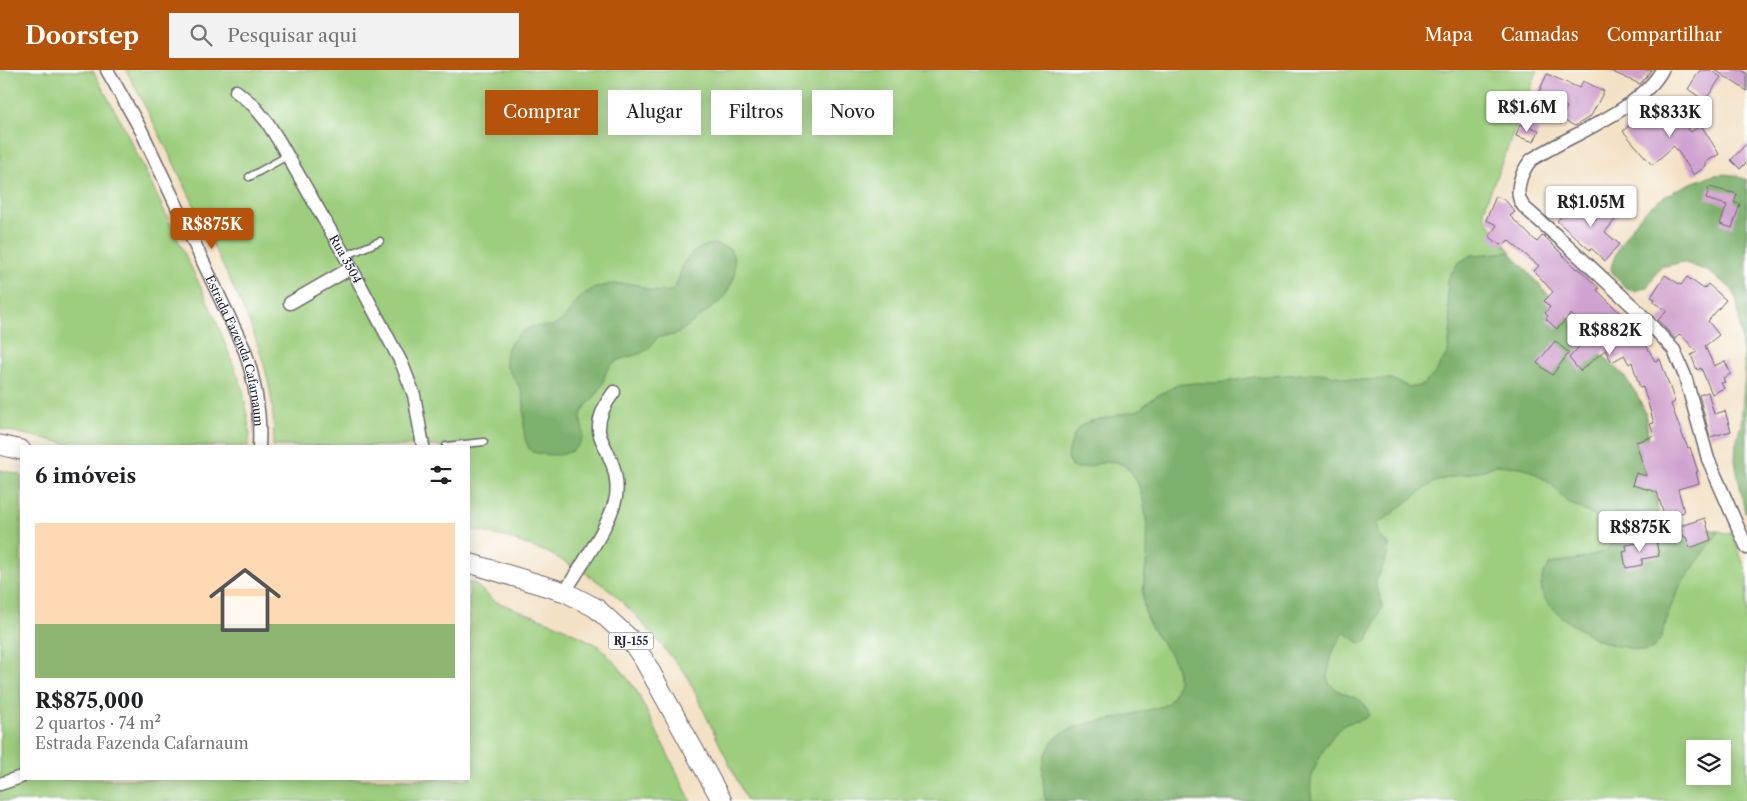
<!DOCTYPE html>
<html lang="pt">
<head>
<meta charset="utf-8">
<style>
  body { margin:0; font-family:"Libre Caslon Text",serif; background:#f2f2f2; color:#202124; height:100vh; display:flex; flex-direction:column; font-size:19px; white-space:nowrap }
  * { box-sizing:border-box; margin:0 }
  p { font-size:16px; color:#757577 }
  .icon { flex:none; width:28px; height:28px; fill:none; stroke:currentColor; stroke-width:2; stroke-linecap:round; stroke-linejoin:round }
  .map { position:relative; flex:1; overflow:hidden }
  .panel { position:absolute; left:20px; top:375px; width:450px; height:335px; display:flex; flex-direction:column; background:#fff; border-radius:0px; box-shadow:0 2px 12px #0003 }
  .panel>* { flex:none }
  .guide { position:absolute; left:485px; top:20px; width:475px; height:45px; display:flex; gap:10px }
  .tools { position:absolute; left:1686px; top:670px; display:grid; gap:10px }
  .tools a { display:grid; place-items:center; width:45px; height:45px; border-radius:0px; background:#fff; box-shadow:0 2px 12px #0003; font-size:25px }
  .price { position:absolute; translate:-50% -42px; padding:0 11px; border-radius:5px; background:#fff; color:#222; font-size:16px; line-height:32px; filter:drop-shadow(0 1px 2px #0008) }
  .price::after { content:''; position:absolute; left:50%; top:30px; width:15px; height:11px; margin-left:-8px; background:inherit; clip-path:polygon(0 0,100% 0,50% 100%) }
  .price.selected { background:#b45309; color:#fff }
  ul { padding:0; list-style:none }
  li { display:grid; align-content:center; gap:10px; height:265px; padding:0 15px }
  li+li { border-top:1px solid #e0e0e0 }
  li span { display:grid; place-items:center; height:155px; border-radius:0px; color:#555 }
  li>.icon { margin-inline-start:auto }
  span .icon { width:90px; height:90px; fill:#fffc; stroke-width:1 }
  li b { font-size:21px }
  h2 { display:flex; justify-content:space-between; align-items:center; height:60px; padding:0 15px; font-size:21px }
  .pill { padding:0 18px; border-radius:0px; background:#fff; box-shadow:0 2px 12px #0003; font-size:18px; line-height:45px }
  .pill.selected { background:#b45309; color:#fff }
  header { display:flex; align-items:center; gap:30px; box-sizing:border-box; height:70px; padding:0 25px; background:#b45309; color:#fff }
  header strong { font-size:24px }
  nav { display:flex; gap:28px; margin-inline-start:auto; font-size:18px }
  .search { width:350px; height:45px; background:#f2f2f2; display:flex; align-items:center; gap:12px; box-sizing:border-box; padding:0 18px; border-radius:0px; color:#757577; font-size:19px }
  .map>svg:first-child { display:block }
  .green { fill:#9dce7e; stroke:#60785c; fill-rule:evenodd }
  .forest { fill:#7eb16d; stroke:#506a54 }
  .building { fill:#d0a2cf }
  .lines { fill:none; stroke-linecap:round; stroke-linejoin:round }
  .service-casing { stroke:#6b656b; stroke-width:9 }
  .minor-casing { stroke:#6b656b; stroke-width:15 }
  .primary-casing { stroke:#6b656b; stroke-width:21 }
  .service { stroke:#fff; stroke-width:6 }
  .minor { stroke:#fff; stroke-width:12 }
  .primary { stroke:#fff; stroke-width:19 }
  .labels { text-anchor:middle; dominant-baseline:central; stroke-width:4; stroke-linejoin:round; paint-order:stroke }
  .shield { fill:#fff; stroke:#646476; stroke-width:1 }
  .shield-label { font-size:11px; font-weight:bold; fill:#22223b }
  .street-label { font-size:12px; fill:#22223b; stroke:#fff }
</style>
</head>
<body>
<header>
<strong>Doorstep</strong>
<div class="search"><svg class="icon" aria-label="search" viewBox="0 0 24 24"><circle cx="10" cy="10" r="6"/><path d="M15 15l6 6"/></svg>Pesquisar aqui</div>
<nav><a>Mapa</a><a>Camadas</a><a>Compartilhar</a></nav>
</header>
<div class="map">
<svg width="1747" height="731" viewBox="0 0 1747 731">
  <rect width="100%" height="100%" fill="#fff"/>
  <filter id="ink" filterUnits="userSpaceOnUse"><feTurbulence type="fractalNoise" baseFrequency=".02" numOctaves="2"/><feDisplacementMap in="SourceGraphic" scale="10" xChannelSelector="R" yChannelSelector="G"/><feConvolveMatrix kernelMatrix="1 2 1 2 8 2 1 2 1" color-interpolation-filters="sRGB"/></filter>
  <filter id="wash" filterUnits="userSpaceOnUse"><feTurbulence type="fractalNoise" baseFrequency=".0096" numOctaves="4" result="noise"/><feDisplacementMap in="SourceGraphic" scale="20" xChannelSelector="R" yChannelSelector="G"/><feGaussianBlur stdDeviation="1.12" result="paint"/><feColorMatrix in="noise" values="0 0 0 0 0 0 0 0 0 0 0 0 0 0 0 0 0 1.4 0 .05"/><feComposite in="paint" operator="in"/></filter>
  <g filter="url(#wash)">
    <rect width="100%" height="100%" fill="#f3e1c5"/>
    <g class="green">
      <polygon points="0,0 93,1 124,57 213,243 243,319 250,365 248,376 79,376 0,359"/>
      <path d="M126,0H1538L1488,128L1484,141L1486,150L1515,188L1601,284L1623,304L1637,325L1645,342L1659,449L1732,464L1747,503V731H747L686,604L637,547L610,520L587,504L549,483L508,468L469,459V376H273C279,301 242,236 211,171C184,113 156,56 126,0ZM1695,679H1722V706H1695Z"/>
      <polygon points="0,400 21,405 21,709 469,709 469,512 475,514 494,531 558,555 599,576 618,596 636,620 691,731 0,731"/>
    </g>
    <g class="forest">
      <path d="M1723,104L1733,105L1747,110V441L1745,443L1735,391L1736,373L1741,354L1745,302L1737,231L1732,219L1709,202L1683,192L1661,197L1646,218L1633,221C1624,217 1615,209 1611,199C1612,190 1617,182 1621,174C1626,165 1632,156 1639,148C1654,129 1698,106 1723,104Z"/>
      <path d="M715,174L730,179L734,188L735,206L724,228L680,262L674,265L658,267C654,271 650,278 645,281C633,288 619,286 610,296C604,303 605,310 601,317C596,328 584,334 581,346C580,354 585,361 582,368C575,389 549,386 532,382C518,367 528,343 522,324C516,303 495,297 511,273C515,267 522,261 529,258C537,254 548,258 555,255C568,249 572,234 583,225C596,214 618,213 634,214C641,215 646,220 652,221C658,222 665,221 671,221C677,216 678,210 680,203C685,185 698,176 715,174Z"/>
      <path d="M1510,182L1601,284L1623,304L1637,325L1645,342L1659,449L1719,462L1680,516L1670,539L1661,568L1653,578L1644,581L1613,575L1596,569L1567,551L1551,537L1543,526L1541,515L1543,504L1550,494L1564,491L1580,489L1605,481L1611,476L1615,467L1614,459L1607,453L1566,431L1552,415L1535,403L1522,397L1496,395L1485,400L1447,408L1435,412L1424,419L1385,449L1376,453L1379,467L1389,475L1386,489L1376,512L1377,520L1381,529L1382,537L1368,570L1361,574C1355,571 1351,565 1344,563C1333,575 1330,591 1327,607C1335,631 1364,619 1369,645C1362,653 1352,650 1344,655C1331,663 1313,696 1311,711C1310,718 1311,725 1312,731H1046C1041,712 1040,684 1056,668C1071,654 1098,652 1118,648C1133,644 1148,640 1163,636C1170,632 1173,627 1176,619C1187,588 1151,570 1145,542C1141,526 1144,512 1146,496C1149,470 1148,422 1130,401C1110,379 1093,403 1071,397L1068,388L1069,380L1074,364L1080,357L1088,352L1139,340L1153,328L1177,315L1194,313H1218L1255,307L1320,303L1357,310L1391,309L1409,317H1415L1424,314L1435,303L1448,282L1451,254L1447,225L1448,210L1451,204L1458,193L1472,185Z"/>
    </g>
    <g id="blocks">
      <g class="building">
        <polygon points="1608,0 1652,0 1640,14"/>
        <polygon points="1700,0 1710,0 1721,7 1705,31 1688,19"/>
        <polygon points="1715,0 1742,0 1747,4 1747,21"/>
        <polygon points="1547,4 1579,18 1583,11 1604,21 1591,46 1575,56 1561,49 1567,37 1538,24"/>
        <polygon points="1653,31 1661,41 1669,36 1691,62 1701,55 1719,84 1706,92 1706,96 1694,105 1674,76 1652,95 1623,61 1642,44 1640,42"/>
        <polygon points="1520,54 1539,60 1534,72 1516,66"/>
        <polygon points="1747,73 1747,92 1740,99 1731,90"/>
        <polygon points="1709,117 1737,124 1734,133 1740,134 1732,158 1720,154 1727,135 1706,129"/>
        <polygon points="1496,126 1506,131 1515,142 1510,146 1537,172 1543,165 1577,199 1578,198 1599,218 1597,220 1626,249 1639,267 1641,266 1655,291 1660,289 1675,332 1671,334 1684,369 1688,378 1690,377 1698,402 1696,402 1699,413 1678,419 1684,442 1665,448 1657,422 1632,415 1636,403 1646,406 1636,372 1654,366 1650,354 1654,353 1643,317 1640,318 1632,292 1629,294 1624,285 1612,292 1605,280 1580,301 1569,288 1591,263 1571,244 1557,259 1546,249 1548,246 1545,243 1550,237 1544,231 1553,222 1534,201 1539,196 1508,170 1504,175 1502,173 1500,175 1489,166 1497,155 1486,150"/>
        <polygon points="1576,130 1596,149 1609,134 1620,144 1605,162 1619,174 1605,191 1591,178 1590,180 1557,151"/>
        <polygon points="1665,205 1681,215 1687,207 1704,219 1708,214 1726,230 1708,251 1719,265 1705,276 1714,296 1725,291 1731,304 1723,308 1725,312 1721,313 1724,318 1712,324 1701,298 1697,300 1691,285 1697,282 1680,264 1675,269 1658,250 1667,241 1653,232 1655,229 1651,227"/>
        <polygon points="1555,271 1569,283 1552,305 1537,293"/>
        <polygon points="1708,322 1714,344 1725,341 1731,361 1710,367 1699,325"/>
        <polygon points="1705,448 1711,470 1690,478 1686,467 1684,467 1680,456"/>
        <polygon points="1656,470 1659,486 1642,489 1642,495 1626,498 1623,482 1627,481 1626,475"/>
      </g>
    </g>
  </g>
  <g filter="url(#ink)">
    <use href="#blocks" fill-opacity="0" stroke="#6b656b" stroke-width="1"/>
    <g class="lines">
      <defs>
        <g id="service">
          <polyline points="249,107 287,86"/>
          <polyline points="345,186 380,171"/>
          <polyline points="446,376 484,372"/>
        </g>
        <g id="minor">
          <path id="s1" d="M107,0L141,60L245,281C255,312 261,344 259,376"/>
          <path d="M1662,0C1639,41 1571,64 1531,90C1521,102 1512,125 1525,138L1566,174L1639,242L1674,280L1685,306L1708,389L1747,478"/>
          <path id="s2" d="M236,21L253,35L267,52L279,71L345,186L402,294L414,325L423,376"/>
          <polyline points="290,233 351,198"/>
          <path d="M565,522C580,496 610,456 616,427C618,414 615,398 609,386C606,378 600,369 599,361C598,347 606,332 614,322"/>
          <polyline points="0,714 21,707"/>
        </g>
        <g id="primary">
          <polyline points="0,375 21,380"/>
          <polyline points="469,493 565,522 596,538 630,569 644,590 722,731"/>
        </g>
      </defs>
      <use href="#service" class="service-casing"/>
      <use href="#minor" class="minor-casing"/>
      <use href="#primary" class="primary-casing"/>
      <use href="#service" class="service"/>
      <use href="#minor" class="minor"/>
      <use href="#primary" class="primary"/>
    </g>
  </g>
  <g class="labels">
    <rect class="shield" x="608.5" y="562.5" width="45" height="17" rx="4"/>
    <g class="shield-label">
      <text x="631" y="571">RJ-155</text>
    </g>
    <g class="street-label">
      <text stroke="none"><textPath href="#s2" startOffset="202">Rua 3504</textPath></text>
      <text stroke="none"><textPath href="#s1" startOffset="310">Estrada Fazenda Cafarnaum</textPath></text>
    </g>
  </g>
</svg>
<div class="tools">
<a><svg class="icon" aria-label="layers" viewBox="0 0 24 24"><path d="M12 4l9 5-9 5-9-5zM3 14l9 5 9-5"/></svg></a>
</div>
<b class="price" style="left:1527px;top:63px">R$1.6M</b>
<b class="price" style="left:1670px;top:68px">R$833K</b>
<b class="price" style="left:1591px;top:158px">R$1.05M</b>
<b class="price selected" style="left:212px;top:180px">R$875K</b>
<b class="price" style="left:1610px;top:286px">R$882K</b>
<b class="price" style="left:1640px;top:483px">R$875K</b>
<div class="guide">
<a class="pill selected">Comprar</a>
<a class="pill">Alugar</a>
<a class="pill">Filtros</a>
<a class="pill">Novo</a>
</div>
<section class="panel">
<h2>6 imóveis<svg class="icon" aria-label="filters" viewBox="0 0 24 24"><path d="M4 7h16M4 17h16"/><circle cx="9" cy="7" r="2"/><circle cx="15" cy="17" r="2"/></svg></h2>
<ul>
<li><span style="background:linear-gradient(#ffd9b3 65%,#8fb573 0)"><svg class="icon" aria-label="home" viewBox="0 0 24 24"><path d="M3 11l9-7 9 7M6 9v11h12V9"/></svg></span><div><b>R$875,000</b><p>2 quartos · 74 m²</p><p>Estrada Fazenda Cafarnaum</p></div></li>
</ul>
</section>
</div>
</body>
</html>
